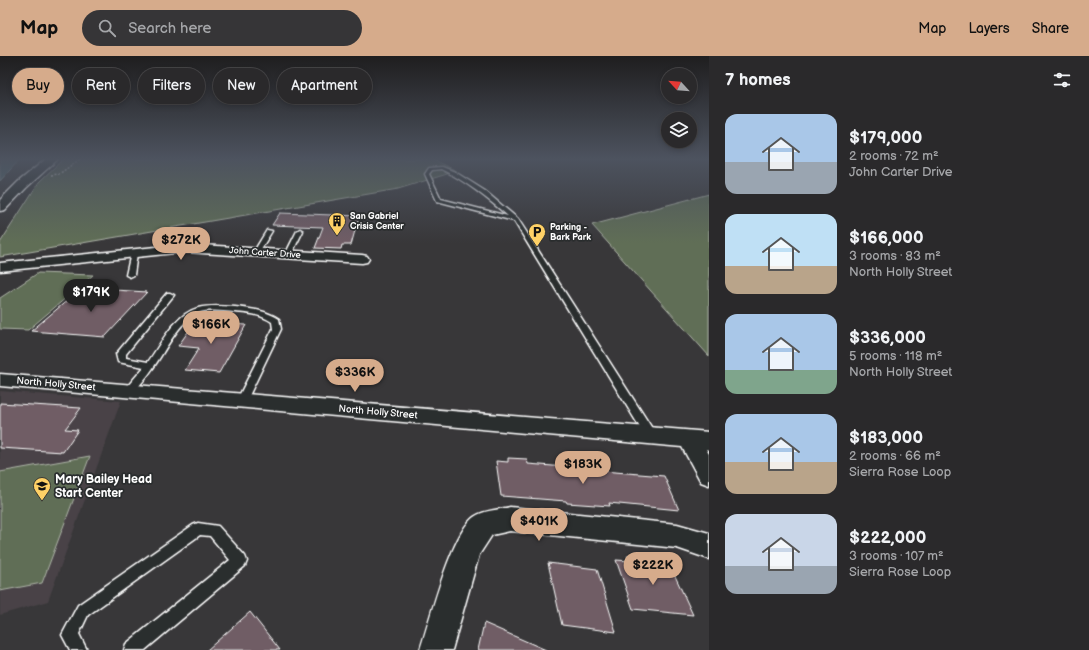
<!DOCTYPE html>
<html lang="en">
<head>
<meta charset="utf-8">
<style>
  body { margin:0; font-family:"Balsamiq Sans",sans-serif; background:#363537; color:#f1f3f6; height:100vh; display:flex; flex-direction:column; font-size:15px; white-space:nowrap }
  * { box-sizing:border-box; margin:0 }
  p { font-size:13px; color:#a5a6a9 }
  .icon { flex:none; width:22px; height:22px; fill:none; stroke:currentColor; stroke-width:2; stroke-linecap:round; stroke-linejoin:round }
  .map { position:relative; flex:1; overflow:hidden }
  .sheet { display:flex; flex-direction:column; background:#2a292b; width:380px }
  .sheet>* { flex:none }
  .guide { position:absolute; left:12px; top:12px; width:380px; height:36px; display:flex; gap:8px }
  .needle { width:26px; rotate:296deg }
  .buttons { position:absolute; left:661px; top:12px; display:grid; gap:8px }
  .buttons a { display:grid; place-items:center; width:36px; height:36px; border-radius:50%; background:#2a292b; box-shadow:0 2px 6px #0003,0 0 0 1px #464547; font-size:20px }
  .price { position:absolute; translate:-50% -34px; padding:0 9px; border-radius:14px; background:#d6ab8b; color:#111; font-size:13px; line-height:26px; filter:drop-shadow(0 1px 2px #0008) }
  .price::after { content:''; position:absolute; left:50%; top:24px; width:12px; height:9px; margin-left:-6px; background:inherit; clip-path:polygon(0 0,100% 0,50% 100%) }
  .price.active { background:#222; color:#fff }
  ul { padding:0; list-style:none }
  li { display:flex; align-items:center; gap:12px; height:100px; padding:0 16px }
  li span { display:grid; place-items:center; flex:none; width:112px; height:80px; border-radius:12px; color:#555 }
  li>.icon { margin-inline-start:auto }
  span .icon { width:48px; height:48px; fill:#fffc; stroke-width:1 }
  li b { font-size:17px }
  h2 { display:flex; justify-content:space-between; align-items:center; height:48px; padding:0 16px; font-size:17px }
  .tag { padding:0 14px; border-radius:18px; background:#2a292b; box-shadow:0 2px 6px #0003,0 0 0 1px #464547; font-size:14px; line-height:36px }
  .tag.active { background:#d6ab8b; color:#111 }
  header { display:flex; align-items:center; gap:24px; box-sizing:border-box; height:56px; padding:0 20px; background:#d6ab8b; color:#111 }
  header strong { font-size:19px }
  nav { display:flex; gap:22px; margin-inline-start:auto; font-size:14px }
  .search { width:280px; height:36px; background:#363537; display:flex; align-items:center; gap:10px; box-sizing:border-box; padding:0 14px; border-radius:22px; color:#a5a6a9; font-size:15px }
  main { display:flex; flex:1; min-height:0 }
  .map>svg:first-child { display:block }
  .built { fill:#484246 }
  .green { fill:#606e56; stroke:#b0b6aa }
  .water { fill:#4c696f; stroke:#94a5a9 }
  .building { fill:#6f5d65; stroke:#fff }
  .lines { fill:none; stroke-linecap:round; stroke-linejoin:round }
  .service-casing { stroke:#fff; stroke-width:3 }
  .minor-casing { stroke:#fff; stroke-width:3 }
  .tertiary-casing { stroke:#fff; stroke-width:3 }
  .path { stroke:#fff; stroke-width:1.5; stroke-dasharray:2 1.5; stroke-linecap:butt }
  .service { fill:#2a2d2e; fill-rule:evenodd }
  .minor { fill:#2a2d2e; fill-rule:evenodd }
  .tertiary { fill:#2a2d2e; fill-rule:evenodd }
  .labels { text-anchor:middle; dominant-baseline:central; stroke-width:3.5; stroke-linejoin:round; paint-order:stroke }
  .far-poi-label { font-size:9px; font-weight:bold; fill:#fff; stroke:#2a2d2e; text-anchor:start }
  .far-street-label { font-size:9px; fill:#fff; stroke:#2a2d2e }
  .street-label { font-size:10px; fill:#fff; stroke:#2a2d2e }
  .near-poi-label { font-size:12px; font-weight:bold; fill:#fff; stroke:#2a2d2e; text-anchor:start }
</style>
</head>
<body>
<header>
<strong>Map</strong>
<div class="search"><svg class="icon" aria-label="search" viewBox="0 0 24 24"><circle cx="10" cy="10" r="6"/><path d="M15 15l6 6"/></svg>Search here</div>
<nav><a>Map</a><a>Layers</a><a>Share</a></nav>
</header>
<main>
<div class="map">
<svg width="709" height="594" viewBox="0 0 709 594">
  <rect width="100%" height="100%" fill="#383739"/>
  <filter id="ink" filterUnits="userSpaceOnUse"><feTurbulence type="fractalNoise" baseFrequency=".025" numOctaves="2"/><feDisplacementMap in="SourceGraphic" scale="8" xChannelSelector="R" yChannelSelector="G"/><feConvolveMatrix kernelMatrix="1 2 1 2 8 2 1 2 1" color-interpolation-filters="sRGB"/></filter>
  <g filter="url(#ink)">
    <polygon class="built" points="0,335 121,345 48,545 0,559"/>
    <g class="green">
      <polygon points="63,103 431,103 457,115 398,133 0,201 0,187 39,126"/>
      <polygon points="709,138 709,300 592,169"/>
      <polygon points="38,217 93,219 28,274 0,273 0,242"/>
      <polygon points="90,400 42,527 0,535 0,416"/>
    </g>
    <polygon class="water" points="0,103 20,103 0,125"/>
    <g class="building">
      <polygon points="280,157 359,160 351,189 342,189 341,193 315,192 323,171 272,169"/>
      <polygon points="82,232 147,236 105,281 31,275"/>
      <polygon points="195,266 246,269 219,317 185,314 199,292 178,290"/>
      <polygon points="0,347 81,352 65,373 78,374 63,396 0,392"/>
      <polygon points="508,402 527,403 528,408 565,411 563,407 588,408 590,414 664,420 679,454 609,447 610,450 567,447 566,445 501,440 496,405 508,406"/>
      <polygon points="627,500 655,503 657,508 670,509 693,559 633,553 616,504 630,505"/>
      <polygon points="548,507 597,513 616,576 562,569"/>
      <polygon points="250,556 280,594 207,594"/>
      <polygon points="484,567 546,594 478,594"/>
    </g>
    <g class="lines">
      <defs>
        <g id="service">
          <path d="M442,111L455,116L485,135L518,163L655,377L657,380L655,383L651,384L647,383L514,165L437,145L425,118L429,112ZM441,113C466,125 487,142 508,160L441,143L429,118L432,114Z"/>
          <polygon points="300,173 303,175 291,199 290,200 286,200 285,199 297,175"/>
          <polygon points="267,174 272,175 258,198 254,198 253,197"/>
          <polygon points="134,195 137,197 134,219 130,221 126,219 131,197"/>
          <path d="M167,237H170L174,239L126,298V302L148,306C161,288 174,259 198,252C209,249 222,250 235,251C251,253 265,254 279,263L281,273L246,346H238L237,344L273,273L272,266C260,258 248,257 234,256C223,255 210,253 200,256C178,265 166,294 153,312C147,321 140,328 134,336H126L125,334L126,332L144,311L118,306L116,298Z"/>
          <polygon points="198,467 218,470 245,500 247,505 245,510 145,594 124,594 126,588 230,504 210,480 200,479 88,559 79,578 87,594 70,594 62,579 78,549 193,469"/>
        </g>
        <g id="minor">
          <polygon points="185,188 362,199 367,200 369,203 367,206 362,207 185,196 0,215 0,207"/>
          <polygon points="0,318 709,376 709,394 706,393 709,398 709,429 701,426 682,391 0,330"/>
          <path d="M510,451L677,468L709,477V503L677,492L510,475L492,479L479,499L452,594H420C430,564 451,478 474,461C483,454 499,454 510,451Z"/>
        </g>
        <polygon id="tertiary" points="46,103 58,103 26,132 5,154 0,155 0,144 18,126"/>
      </defs>
      <use href="#service" class="service-casing"/>
      <use href="#minor" class="minor-casing"/>
      <use href="#tertiary" class="tertiary-casing"/>
      <polyline class="path" points="51,119 59,118 80,103"/>
      <use href="#service" class="service"/>
      <use href="#minor" class="minor"/>
      <use href="#tertiary" class="tertiary"/>
    </g>
  </g>
  <linearGradient id="sky" x2="0" y2="1"><stop stop-color="#1f1e1f"/><stop offset="0.55" stop-color="#4d535f"/><stop offset="1" stop-color="#4d535f" stop-opacity="0"/></linearGradient>
  <rect width="709" height="187" fill="url(#sky)"/>
  <defs>
    <symbol id="building-pin" viewBox="-11 -11 22 30"><path d="M0 17L-7.5 6A9.5 9.5 0 1 1 7.5 6Z" fill="#ffd166" stroke="#2a2d2e"/><path d="M-4-6H4V6H1V3H-1V6H-4ZM-2.5-4.3h1.7v1.8h-1.7ZM.8-4.3h1.7v1.8H.8ZM-2.5-1h1.7V.8h-1.7ZM.8-1h1.7V.8H.8Z" fill="#111"/></symbol>
    <symbol id="parking-pin" viewBox="-11 -11 22 30"><path d="M0 17L-7.5 6A9.5 9.5 0 1 1 7.5 6Z" fill="#ffd166" stroke="#2a2d2e"/><path d="M-3.5-5.5H1a3.5 3.5 0 0 1 0 7H-1V5.5H-3.5ZM-1-3.4V-.6H.8a1.4 1.4 0 0 0 0-2.8Z" fill="#111"/></symbol>
    <symbol id="school-pin" viewBox="-11 -11 22 30"><path d="M0 17L-7.5 6A9.5 9.5 0 1 1 7.5 6Z" fill="#ffd166" stroke="#2a2d2e"/><path d="M0-5L7-2L0 1L-7-2ZM-4 1L0 2.5L4 1V4Q0 6-4 4Z" fill="#111"/></symbol>
  </defs>
  <g fill-rule="evenodd">
    <use href="#building-pin" x="327" y="155" width="20" height="27"/>
    <use href="#parking-pin" x="527" y="166" width="20" height="27"/>
    <use href="#school-pin" x="32" y="420" width="20" height="27"/>
  </g>
  <g class="labels">
    <g class="far-poi-label">
      <text x="350" y="160">San Gabriel<tspan x="350" dy="10">Crisis Center</tspan></text>
      <text x="550" y="171">Parking -<tspan x="550" dy="10">Bark Park</tspan></text>
    </g>
    <g class="far-street-label">
      <text transform="translate(265 197) rotate(4)">John Carter Drive</text>
    </g>
    <g class="street-label">
      <text transform="translate(56 328) rotate(5)">North Holly Street</text>
      <text transform="translate(378 356) rotate(5)">North Holly Street</text>
    </g>
    <g class="near-poi-label">
      <text x="55" y="423">Mary Bailey Head<tspan x="55" dy="14">Start Center</tspan></text>
    </g>
  </g>
</svg>
<div class="buttons">
<a><svg class="needle" viewBox="-14 -14 28 28"><path d="M0-13l5 13h-10z" fill="#e53935"/><path d="M0 13l5-13h-10z" fill="#a5a6a9"/></svg></a>
<a><svg class="icon" aria-label="layers" viewBox="0 0 24 24"><path d="M12 4l9 5-9 5-9-5zM3 14l9 5 9-5"/></svg></a>
</div>
<b class="price" style="left:181px;top:205px">$272K</b>
<b class="price active" style="left:91px;top:257px">$179K</b>
<b class="price" style="left:211px;top:289px">$166K</b>
<b class="price" style="left:355px;top:337px">$336K</b>
<b class="price" style="left:583px;top:429px">$183K</b>
<b class="price" style="left:539px;top:486px">$401K</b>
<b class="price" style="left:653px;top:530px">$222K</b>
<div class="guide">
<a class="tag active">Buy</a>
<a class="tag">Rent</a>
<a class="tag">Filters</a>
<a class="tag">New</a>
<a class="tag">Apartment</a>
</div>
</div>
<section class="sheet">
<h2>7 homes<svg class="icon" aria-label="filters" viewBox="0 0 24 24"><path d="M4 7h16M4 17h16"/><circle cx="9" cy="7" r="2"/><circle cx="15" cy="17" r="2"/></svg></h2>
<ul>
<li><span style="background:linear-gradient(#a9c7e8 60%,#9aa5b1 0)"><svg class="icon" aria-label="home" viewBox="0 0 24 24"><path d="M3 11l9-7 9 7M6 9v11h12V9"/></svg></span><div><b>$179,000</b><p>2 rooms · 72 m²</p><p>John Carter Drive</p></div></li>
<li><span style="background:linear-gradient(#bfe0f5 65%,#b9a48a 0)"><svg class="icon" aria-label="home" viewBox="0 0 24 24"><path d="M3 11l9-7 9 7M6 9v11h12V9"/></svg></span><div><b>$166,000</b><p>3 rooms · 83 m²</p><p>North Holly Street</p></div></li>
<li><span style="background:linear-gradient(#a9c7e8 70%,#7fa58c 0)"><svg class="icon" aria-label="home" viewBox="0 0 24 24"><path d="M3 11l9-7 9 7M6 9v11h12V9"/></svg></span><div><b>$336,000</b><p>5 rooms · 118 m²</p><p>North Holly Street</p></div></li>
<li><span style="background:linear-gradient(#a9c7e8 60%,#b9a48a 0)"><svg class="icon" aria-label="home" viewBox="0 0 24 24"><path d="M3 11l9-7 9 7M6 9v11h12V9"/></svg></span><div><b>$183,000</b><p>2 rooms · 66 m²</p><p>Sierra Rose Loop</p></div></li>
<li><span style="background:linear-gradient(#c9d6e8 65%,#9aa5b1 0)"><svg class="icon" aria-label="home" viewBox="0 0 24 24"><path d="M3 11l9-7 9 7M6 9v11h12V9"/></svg></span><div><b>$222,000</b><p>3 rooms · 107 m²</p><p>Sierra Rose Loop</p></div></li>
</ul>
</section>
</main>
</body>
</html>
